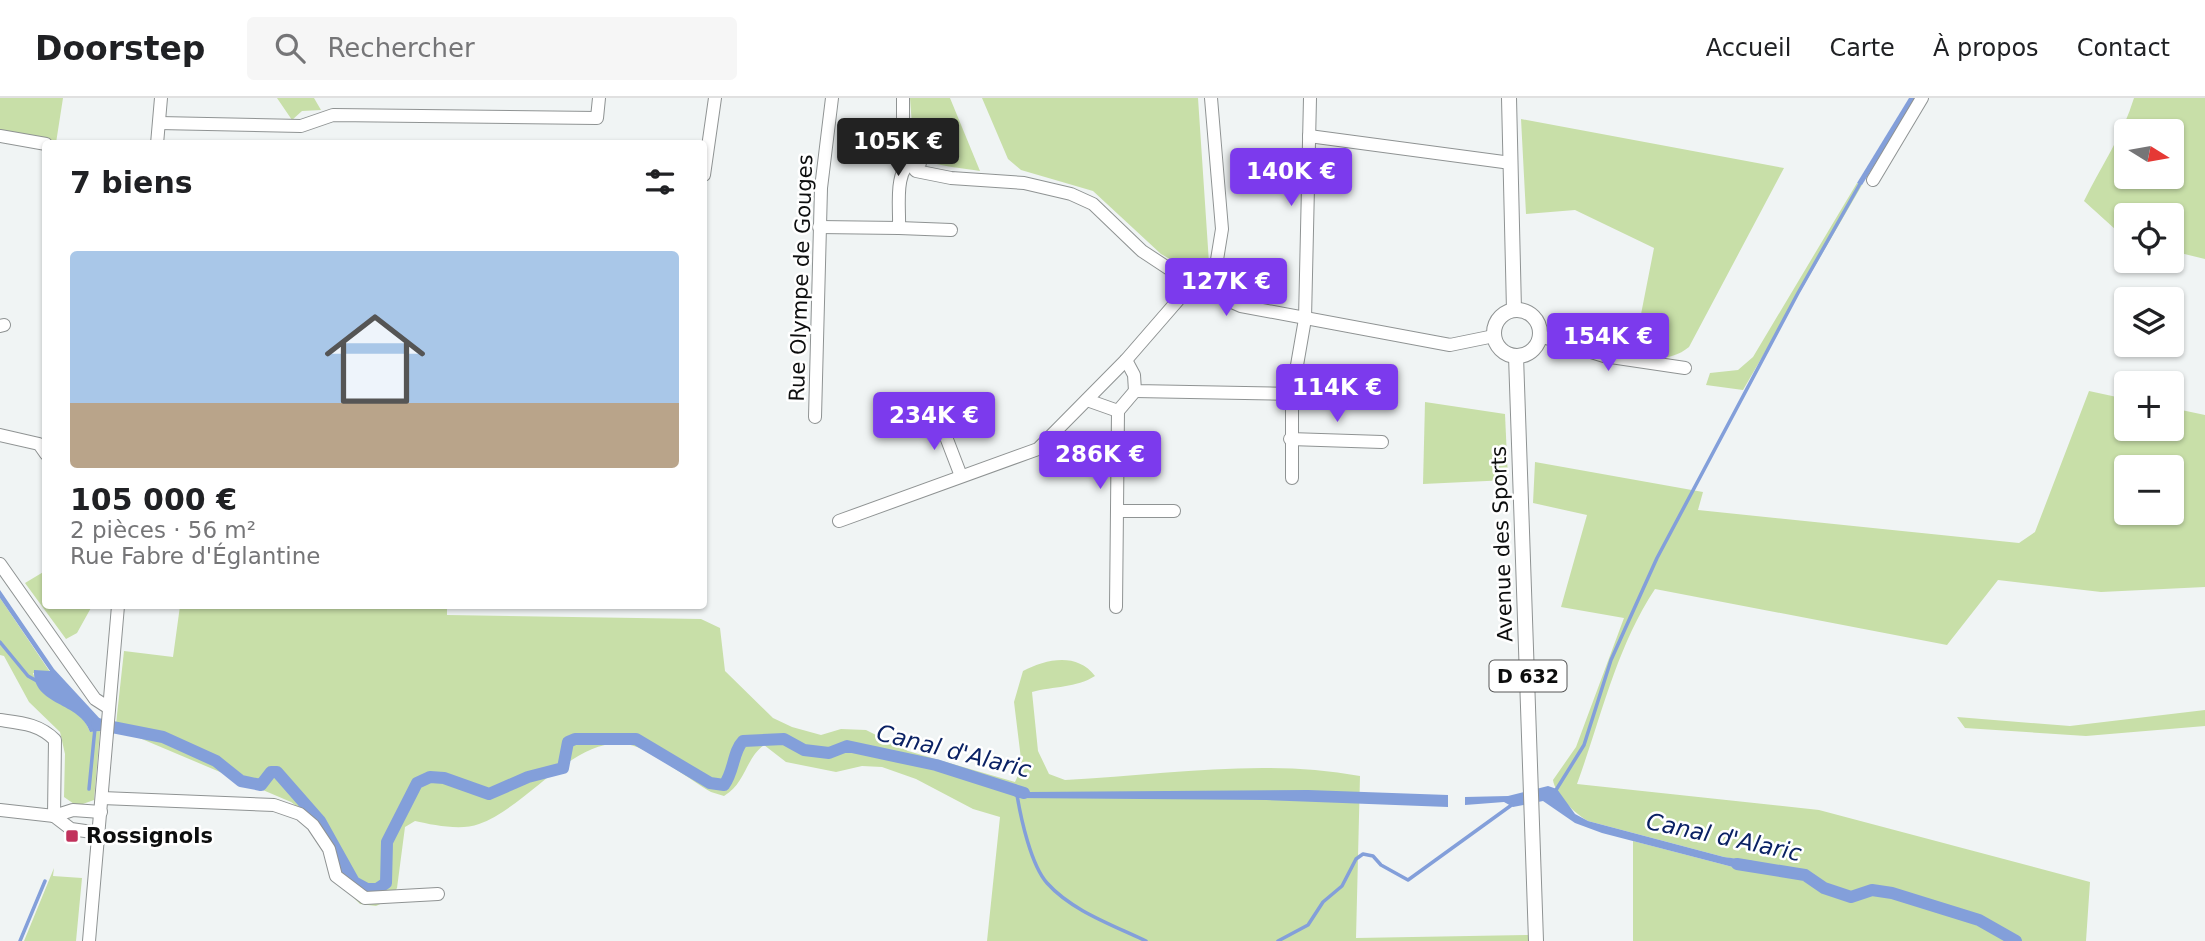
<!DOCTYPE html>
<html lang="fr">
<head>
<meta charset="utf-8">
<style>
  body { margin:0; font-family:"DejaVu Sans",sans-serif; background:#f6f6f6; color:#202124; height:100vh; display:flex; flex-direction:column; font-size:26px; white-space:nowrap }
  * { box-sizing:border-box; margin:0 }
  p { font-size:23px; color:#757577 }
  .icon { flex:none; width:38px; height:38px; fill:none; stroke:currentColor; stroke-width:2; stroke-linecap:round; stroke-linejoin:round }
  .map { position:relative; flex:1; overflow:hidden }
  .side { position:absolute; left:42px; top:42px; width:665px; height:469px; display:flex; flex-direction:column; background:#fff; border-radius:7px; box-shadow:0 2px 5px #0004 }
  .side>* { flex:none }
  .needle { width:46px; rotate:101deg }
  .controls { position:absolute; left:2114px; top:21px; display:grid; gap:14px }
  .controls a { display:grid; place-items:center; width:70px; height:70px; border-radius:7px; background:#fff; box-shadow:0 2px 5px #0004; font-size:35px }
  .price { position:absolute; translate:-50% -60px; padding:0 16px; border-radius:7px; background:#7c3aed; color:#fff; font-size:23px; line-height:46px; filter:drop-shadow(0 2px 4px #0008) }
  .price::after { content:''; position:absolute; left:50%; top:42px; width:21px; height:16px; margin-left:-10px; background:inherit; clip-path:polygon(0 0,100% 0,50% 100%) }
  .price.selected { background:#222; color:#fff }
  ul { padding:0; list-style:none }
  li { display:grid; align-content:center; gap:14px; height:371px; padding:0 28px }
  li+li { border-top:2px solid #e0e0e0 }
  li span { display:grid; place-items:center; height:217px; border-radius:7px; color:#555 }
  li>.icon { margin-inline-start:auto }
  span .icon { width:126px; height:126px; fill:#fffc; stroke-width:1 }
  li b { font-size:30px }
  h2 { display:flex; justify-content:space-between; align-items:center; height:84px; padding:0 28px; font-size:30px }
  header { display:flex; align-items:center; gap:42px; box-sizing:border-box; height:98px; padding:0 35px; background:#fff; border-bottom:2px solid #e0e0e0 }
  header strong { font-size:33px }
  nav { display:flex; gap:38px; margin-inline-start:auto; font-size:24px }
  .search { width:490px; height:63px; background:#f6f6f6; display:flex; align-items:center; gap:18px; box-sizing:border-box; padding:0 24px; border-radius:7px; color:#757577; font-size:26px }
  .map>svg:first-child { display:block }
  .green { fill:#c8dfa8; fill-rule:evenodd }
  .water { fill:#839fda }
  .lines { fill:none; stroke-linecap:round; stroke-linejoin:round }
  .stream { stroke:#839fda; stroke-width:3.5 }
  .canal { stroke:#839fda; stroke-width:12 }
  .minor-casing { stroke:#8f9393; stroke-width:14 }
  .major-casing { stroke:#8f9393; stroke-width:16 }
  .minor { stroke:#fff; stroke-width:12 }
  .major { stroke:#fff; stroke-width:14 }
  .poi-dot { fill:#c1325c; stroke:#fff; stroke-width:2.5 }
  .labels { text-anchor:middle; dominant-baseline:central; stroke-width:5; stroke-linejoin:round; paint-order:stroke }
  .shield { fill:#fff; stroke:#565656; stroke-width:2 }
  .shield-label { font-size:19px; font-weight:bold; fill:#0d0e0e }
  .street-label { font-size:21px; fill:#0d0e0e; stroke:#fff }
  .poi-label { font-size:21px; font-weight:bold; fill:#0d0e0e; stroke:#fff; text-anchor:start }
  .water-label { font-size:23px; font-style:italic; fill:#0a2164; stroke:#fff }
</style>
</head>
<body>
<header>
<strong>Doorstep</strong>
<div class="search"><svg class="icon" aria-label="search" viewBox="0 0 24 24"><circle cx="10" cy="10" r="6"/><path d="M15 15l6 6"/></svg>Rechercher</div>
<nav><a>Accueil</a><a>Carte</a><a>À propos</a><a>Contact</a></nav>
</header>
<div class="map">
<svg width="2205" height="843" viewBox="0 0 2205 843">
  <rect width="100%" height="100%" fill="#f0f4f4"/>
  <g class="green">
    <polygon points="0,0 63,0 56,45 0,35"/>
    <polygon points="277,0 314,0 321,12 302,13 292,22"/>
    <path d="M910,0H950L980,73C913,63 915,69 910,0Z"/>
    <polygon points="982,0 1198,0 1209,165 1194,175 1161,156 1093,93 1021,72 1008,61"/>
    <path d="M2134,0H2205V161L2172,153V117H2126V141L2084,103C2101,68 2123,37 2134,0ZM2172,33V79H2126V33Z"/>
    <path d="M1521,21L1784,70L1689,249C1672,263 1653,261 1633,257L1654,150L1575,112L1526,116Z"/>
    <polygon points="1857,85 1862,87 1743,292 1706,287 1710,275 1738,272 1753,259"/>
    <path d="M2089,293L2126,301V331H2172V310L2205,317V489L2101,494L1998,482L1947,547L1655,491C1616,550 1601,620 1577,686L1819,712L2090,784L2086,843H1633V743L1752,774L1753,764L1724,759L1588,723C1575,716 1555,696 1553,682L1576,649L1624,520L1561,509L1587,417L1533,405L1535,364L1703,394L1698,412L2019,445L2035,434ZM2126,369H2172V415H2126Z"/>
    <polygon points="1425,304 1505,316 1508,382 1423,386"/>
    <polygon points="45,473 46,508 92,508 77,535 66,541 25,485"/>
    <path d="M0,500L50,574L33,575C45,613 79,602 90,634L100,633L94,702L77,708L64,699L65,656L60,634L29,604L4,558L0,557Z"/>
    <path d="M180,508L203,510L204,508H447V517L701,521L720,530L725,573L773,620L792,629L821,637L841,631L866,632L908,653L1015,684L1022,669L1014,604L1023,573C1046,561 1077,554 1095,578C1076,590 1054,588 1032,594L1038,653L1049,676L1065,682C1163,677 1262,660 1360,678L1356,840L1528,837V843H987L1000,719L973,711L916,681L882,669L862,668L836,674L786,664L764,647C745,661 746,685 724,698L711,694C692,683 657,657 637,649C581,628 529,709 479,726C461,733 433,727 415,723L405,729L397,790L389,802L376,808L360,806L343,789L310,718L291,704L130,636L133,628L116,626L124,553L173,559Z"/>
    <polygon points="2205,612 2205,628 2086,638 1965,630 1957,619 2070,628"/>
    <polygon points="54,770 53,778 82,780 76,843 24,843"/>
  </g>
  <g class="water">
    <polygon points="1909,0 1916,0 1862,87 1857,85"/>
    <path d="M0,492L54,571L101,622L100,633L90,634C81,604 32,608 34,572L50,573L0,500Z"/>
    <polygon points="1548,688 1557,691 1575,716 1588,723 1724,759 1753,763 1752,774 1602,735 1575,725 1543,703 1513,709 1504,704 1465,707 1465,699 1508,698"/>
    <polygon points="1015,690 1028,694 1308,692 1448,697 1448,709 1266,702 1017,700 1010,695"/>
  </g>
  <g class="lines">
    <g class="stream">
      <polyline points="0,544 28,578 37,583"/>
      <polyline points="89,691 95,630"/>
      <polyline points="1556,692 1584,647 1611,562 1657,460 1798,195 1861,84"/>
      <path d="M1017,697C1021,721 1031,767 1047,785C1072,813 1113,827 1146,843"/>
      <polyline points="20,843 45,783"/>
      <polyline points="1278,843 1308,827 1323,804 1342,788 1356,761 1363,756 1373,758 1381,767 1408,782 1513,706"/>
    </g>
    <g class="canal">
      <path d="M97,626L163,639L216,663L241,683L261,687L271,674H277L320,723L354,784L367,791H377L386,785L387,744L417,685L430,679L444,680L489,696L528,679L563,670L568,644L575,641H636L710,685L724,687C734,674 733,653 743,643L784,641L804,652L829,655L847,648L936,667L1024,695"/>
      <polyline points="1737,766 1805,777 1824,790 1851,799 1872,792 1892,795 1979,822 2016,843"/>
    </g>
    <defs>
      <g id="minor">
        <polyline points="903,0 903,57 916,73 951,80 1024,85 1071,96 1093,106 1142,153 1192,186 1241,208 1450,247 1494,238"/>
        <polyline points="159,25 301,28 333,17 597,20 599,0"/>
        <polyline points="908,27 913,57 920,65"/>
        <polyline points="0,38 46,46"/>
        <polyline points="1309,38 1511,65"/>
        <polyline points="157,46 161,0"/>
        <polyline points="704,77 715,0"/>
        <polyline points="1873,82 1922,0"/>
        <path d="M819,129L899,130C900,108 893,72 915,60"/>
        <polyline points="899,130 951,132"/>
        <polyline points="1203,191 1216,168 1222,131 1211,0"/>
        <polyline points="0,228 4,227"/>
        <polyline points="1540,238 1604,258 1685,270"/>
        <polyline points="1126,262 1134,277 1135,293 1292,296"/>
        <polyline points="1087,302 1118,313"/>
        <polyline points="938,318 961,378"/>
        <polyline points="815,319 821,90 832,0"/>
        <polyline points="0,337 39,346 46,356"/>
        <polyline points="1290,341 1382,344"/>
        <polyline points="1292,380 1292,296 1305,221 1310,0"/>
        <polyline points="1117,413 1174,413"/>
        <polyline points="839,423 1038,351 1126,262 1192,186"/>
        <polyline points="0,466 95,601 109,610"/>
        <polyline points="1116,509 1118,313 1135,293"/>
        <path d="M0,622C22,625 39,626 55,642L54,718"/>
        <polyline points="102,700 274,707 300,716 313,727 329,751 336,778 365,800 438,796"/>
        <polyline points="0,712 54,718 73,712 101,714"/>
        <polyline points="54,718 71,731 99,735"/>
        <polyline points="89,843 118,508"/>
      </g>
      <g id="major">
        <polyline points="1509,0 1514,212"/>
        <circle cx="1517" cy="235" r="23"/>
        <polyline points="1516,258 1536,843"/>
      </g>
    </defs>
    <use href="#minor" class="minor-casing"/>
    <use href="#major" class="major-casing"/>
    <use href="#minor" class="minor"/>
    <use href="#major" class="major"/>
  </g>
  <rect class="poi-dot" x="65" y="731" width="14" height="14" rx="3.5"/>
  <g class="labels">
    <rect class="shield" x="1489.5" y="562.5" width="77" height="31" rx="5"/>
    <g class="shield-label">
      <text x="1528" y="578">D 632</text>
    </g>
    <g class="street-label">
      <text transform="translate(801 180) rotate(-88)">Rue Olympe de Gouges</text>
      <text transform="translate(1502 446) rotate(-92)">Avenue des Sports</text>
    </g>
    <g class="poi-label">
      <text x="86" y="738">Rossignols</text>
    </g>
    <g class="water-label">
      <text transform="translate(954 653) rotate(14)">Canal d'Alaric</text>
      <text transform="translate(1724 739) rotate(12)">Canal d'Alaric</text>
    </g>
  </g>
</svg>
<div class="controls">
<a><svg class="needle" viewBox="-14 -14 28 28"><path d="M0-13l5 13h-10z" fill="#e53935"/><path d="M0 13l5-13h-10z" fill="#757577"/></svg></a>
<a><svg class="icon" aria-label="locate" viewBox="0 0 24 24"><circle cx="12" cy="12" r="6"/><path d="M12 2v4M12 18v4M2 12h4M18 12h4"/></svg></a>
<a><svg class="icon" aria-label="layers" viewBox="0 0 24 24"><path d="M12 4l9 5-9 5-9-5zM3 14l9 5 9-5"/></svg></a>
<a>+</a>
<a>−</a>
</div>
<b class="price selected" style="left:898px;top:80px">105K €</b>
<b class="price" style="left:1291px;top:110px">140K €</b>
<b class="price" style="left:1226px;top:220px">127K €</b>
<b class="price" style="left:1608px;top:275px">154K €</b>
<b class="price" style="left:1337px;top:326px">114K €</b>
<b class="price" style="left:934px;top:354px">234K €</b>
<b class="price" style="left:1100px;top:393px">286K €</b>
<section class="side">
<h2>7 biens<svg class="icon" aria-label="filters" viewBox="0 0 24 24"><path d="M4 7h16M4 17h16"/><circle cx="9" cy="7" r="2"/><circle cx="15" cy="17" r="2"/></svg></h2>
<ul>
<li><span style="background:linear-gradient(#a9c7e8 70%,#b9a48a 0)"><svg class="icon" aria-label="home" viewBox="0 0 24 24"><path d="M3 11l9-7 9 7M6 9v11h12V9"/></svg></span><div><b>105 000 €</b><p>2 pièces · 56 m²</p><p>Rue Fabre d'Églantine</p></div></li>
</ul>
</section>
</div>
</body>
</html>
